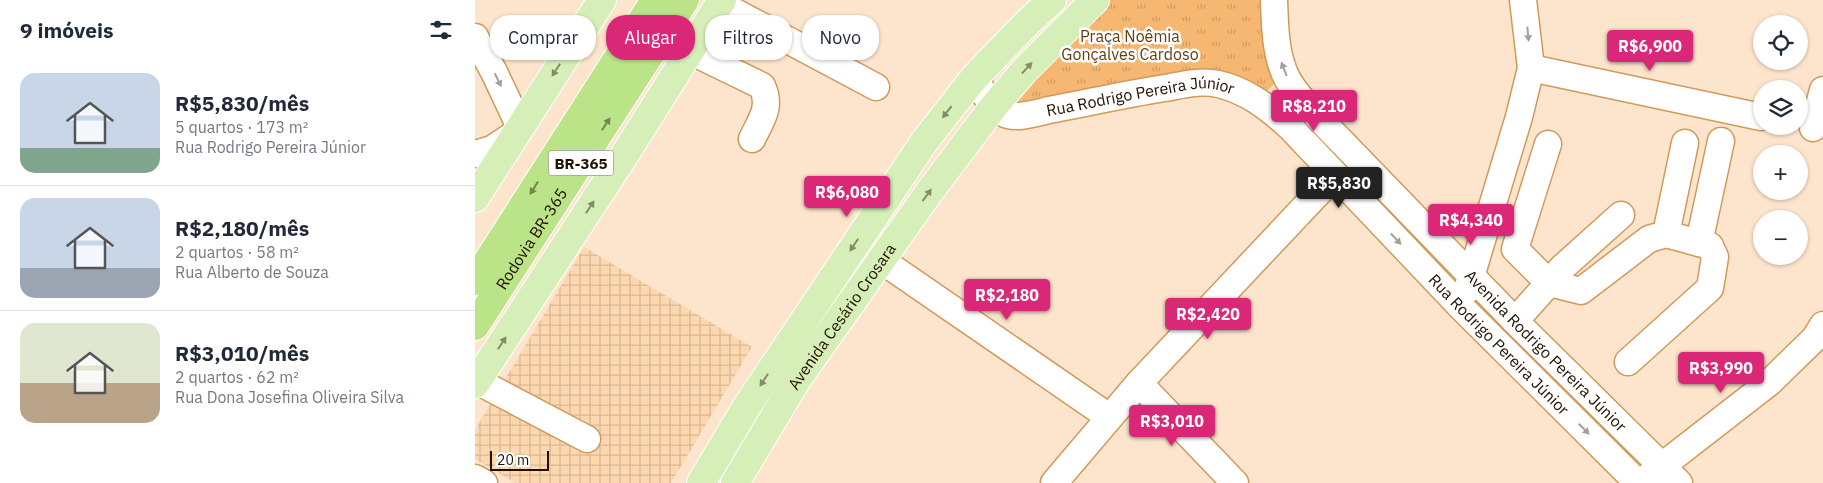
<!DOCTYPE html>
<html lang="pt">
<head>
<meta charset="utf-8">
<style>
  body { margin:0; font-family:"IBM Plex Sans",sans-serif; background:#f2f2f3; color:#1f2937; height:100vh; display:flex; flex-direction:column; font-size:19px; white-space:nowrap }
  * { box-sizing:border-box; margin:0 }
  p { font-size:16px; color:#747a83 }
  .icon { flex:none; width:28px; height:28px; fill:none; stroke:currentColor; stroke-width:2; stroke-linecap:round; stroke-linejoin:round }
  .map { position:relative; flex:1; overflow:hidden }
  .details { display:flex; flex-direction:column; background:#fff; width:475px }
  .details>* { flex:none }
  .guide { position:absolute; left:15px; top:15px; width:475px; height:45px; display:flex; gap:10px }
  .fabs { position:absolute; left:1278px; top:15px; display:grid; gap:10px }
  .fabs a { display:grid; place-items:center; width:55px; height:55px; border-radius:50%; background:#fff; box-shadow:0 1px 4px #0004; font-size:25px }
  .scale { position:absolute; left:15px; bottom:12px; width:59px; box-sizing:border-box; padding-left:5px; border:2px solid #201000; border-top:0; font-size:14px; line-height:18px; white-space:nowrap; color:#201000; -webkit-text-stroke:4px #fff; paint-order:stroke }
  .price { position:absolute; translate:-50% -42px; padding:0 11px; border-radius:5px; background:#db2777; color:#fff; font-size:16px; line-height:32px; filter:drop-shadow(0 1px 2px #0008) }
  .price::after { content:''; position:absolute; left:50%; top:30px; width:15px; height:11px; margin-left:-8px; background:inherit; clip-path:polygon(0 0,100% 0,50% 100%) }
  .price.selected { background:#222; color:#fff }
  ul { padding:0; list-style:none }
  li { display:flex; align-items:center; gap:15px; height:125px; padding:0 20px }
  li+li { border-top:1px solid #e0e1e3 }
  li span { display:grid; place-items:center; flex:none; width:140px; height:100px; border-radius:15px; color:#555 }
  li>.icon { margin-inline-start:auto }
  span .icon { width:60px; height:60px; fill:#fffc; stroke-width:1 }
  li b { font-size:21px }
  h2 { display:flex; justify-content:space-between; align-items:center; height:60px; padding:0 20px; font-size:21px }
  .chip { padding:0 18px; border-radius:20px; background:#fff; box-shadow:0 1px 4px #0004; font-size:18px; line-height:45px }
  .chip.selected { background:#db2777; color:#fff }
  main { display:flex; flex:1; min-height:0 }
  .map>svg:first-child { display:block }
  .industrial { fill:url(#industrial-grid) }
  .grass { fill:url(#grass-tufts) }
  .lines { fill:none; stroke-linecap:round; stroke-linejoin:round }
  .minor-casing { stroke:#d19a5b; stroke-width:29 }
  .major-casing { stroke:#fff; stroke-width:30 }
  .highway-casing { stroke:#fff; stroke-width:30 }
  .minor { stroke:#fff; stroke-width:26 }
  .major { stroke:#d6efb8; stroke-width:28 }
  .highway { stroke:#bbe488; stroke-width:28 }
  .oneway { fill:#a69f99 }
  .oneway2 { fill:#848b65 }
  .oneway3 { fill:#75854b }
  .labels { text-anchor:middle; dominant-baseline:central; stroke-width:5; stroke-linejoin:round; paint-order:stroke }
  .shield { fill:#fff; stroke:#63584c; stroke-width:1 }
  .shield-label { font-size:15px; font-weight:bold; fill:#201000 }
  .park-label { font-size:16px; fill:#623e0f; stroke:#fff }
  .street-label { font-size:16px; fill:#201000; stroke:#fff }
</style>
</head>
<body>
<main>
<section class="details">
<h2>9 imóveis<svg class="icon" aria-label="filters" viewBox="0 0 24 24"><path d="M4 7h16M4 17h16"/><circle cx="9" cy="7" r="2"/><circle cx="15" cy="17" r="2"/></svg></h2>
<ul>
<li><span style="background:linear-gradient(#c9d6e8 75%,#7fa58c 0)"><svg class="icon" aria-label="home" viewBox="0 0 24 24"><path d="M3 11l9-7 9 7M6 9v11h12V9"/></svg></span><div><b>R$5,830/mês</b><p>5 quartos · 173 m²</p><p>Rua Rodrigo Pereira Júnior</p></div></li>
<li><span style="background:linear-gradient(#c9d6e8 70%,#9aa5b1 0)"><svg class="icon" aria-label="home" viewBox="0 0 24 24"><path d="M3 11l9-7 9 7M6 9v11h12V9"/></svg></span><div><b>R$2,180/mês</b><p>2 quartos · 58 m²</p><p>Rua Alberto de Souza</p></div></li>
<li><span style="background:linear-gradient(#dfe7d0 60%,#b9a48a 0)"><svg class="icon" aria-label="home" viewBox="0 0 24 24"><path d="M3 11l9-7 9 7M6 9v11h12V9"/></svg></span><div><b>R$3,010/mês</b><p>2 quartos · 62 m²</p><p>Rua Dona Josefina Oliveira Silva</p></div></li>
</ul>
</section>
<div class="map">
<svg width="1348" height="483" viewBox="0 0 1348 483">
  <defs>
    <pattern id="industrial-grid" width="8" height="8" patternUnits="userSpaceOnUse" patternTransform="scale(1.25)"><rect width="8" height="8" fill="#fdd7af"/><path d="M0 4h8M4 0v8" fill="none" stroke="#d9b895"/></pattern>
    <pattern id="grass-tufts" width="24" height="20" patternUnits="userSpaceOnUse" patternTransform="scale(1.25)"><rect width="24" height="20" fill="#f5b771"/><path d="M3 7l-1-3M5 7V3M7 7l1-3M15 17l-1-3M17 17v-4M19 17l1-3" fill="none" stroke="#d29c60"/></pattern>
  </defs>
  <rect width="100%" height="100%" fill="#fde5cd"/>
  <polygon class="industrial" points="109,247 277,347 196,483 40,483 0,459 0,430"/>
  <polygon class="grass" points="635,0 797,0 802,81 786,97 738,78 530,112 562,70"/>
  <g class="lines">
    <defs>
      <g id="minor">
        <path id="s1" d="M799,0C800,23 800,48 808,69C813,84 824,96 834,108L1040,321L1204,483"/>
        <polyline points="245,4 401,87"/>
        <polyline points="0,37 19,72 45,127"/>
        <path d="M215,51L287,86C297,107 286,120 277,139"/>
        <polyline points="1056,68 1286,117"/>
        <path id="s2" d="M499,78C508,90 515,107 528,113C540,120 561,113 574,110C612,103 651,94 690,88C707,85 726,80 743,84C771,90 794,108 815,127L986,307L1163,483"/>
        <polyline points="1338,128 1348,90"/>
        <polyline points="1073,144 1040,249 1074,283 1106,291 1174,239 1191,234 1235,246 1240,257 1235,288 1153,362"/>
        <polyline points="0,154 17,149 41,133"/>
        <polyline points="1191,234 1210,143"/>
        <polyline points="1224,243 1246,141"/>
        <polyline points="406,260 634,417"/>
        <polyline points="992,290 1044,117 1056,68 1048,0"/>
        <polyline points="1040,321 1088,267 1146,215"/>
        <polyline points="2,381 112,439"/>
        <polyline points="664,383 760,483"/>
        <polyline points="1174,476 1295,382 1340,338 1348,325"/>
        <polyline points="0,478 9,483"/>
        <polyline points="579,483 664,383 860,175"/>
      </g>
      <g id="major">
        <polyline points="0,198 127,0"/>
        <polyline points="0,384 147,159 247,0"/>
        <polyline points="226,483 272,406 449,142 499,78 552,23 577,0"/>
        <path id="s3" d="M260,483L321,381L455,191L519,106L549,71L620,0"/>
      </g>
      <g id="highway">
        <polyline points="0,281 180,0"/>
        <path id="s4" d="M0,326L210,0"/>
      </g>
    </defs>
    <use href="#minor" class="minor-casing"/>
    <use href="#major" class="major-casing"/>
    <use href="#highway" class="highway-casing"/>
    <use href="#minor" class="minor"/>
    <use href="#major" class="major"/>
    <use href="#highway" class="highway"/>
  </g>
  <defs><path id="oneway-solid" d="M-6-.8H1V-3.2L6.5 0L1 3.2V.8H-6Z" transform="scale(1.25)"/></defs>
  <g class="oneway">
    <use href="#oneway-solid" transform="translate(1053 34) rotate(85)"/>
    <use href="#oneway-solid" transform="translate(809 69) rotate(-111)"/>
    <use href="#oneway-solid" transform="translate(23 80) rotate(65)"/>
    <use href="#oneway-solid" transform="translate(921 239) rotate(47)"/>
    <use href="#oneway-solid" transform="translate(1109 429) rotate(45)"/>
  </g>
  <g class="oneway2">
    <use href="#oneway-solid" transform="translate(552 68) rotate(-47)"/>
    <use href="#oneway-solid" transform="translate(81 70) rotate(123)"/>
    <use href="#oneway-solid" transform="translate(472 112) rotate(128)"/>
    <use href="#oneway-solid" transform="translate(452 195) rotate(-54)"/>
    <use href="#oneway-solid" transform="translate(115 207) rotate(-57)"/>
    <use href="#oneway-solid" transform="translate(379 245) rotate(124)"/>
    <use href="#oneway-solid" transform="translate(27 343) rotate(-57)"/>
    <use href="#oneway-solid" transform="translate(289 380) rotate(123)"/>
  </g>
  <g class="oneway3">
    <use href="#oneway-solid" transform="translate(131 124) rotate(-57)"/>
    <use href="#oneway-solid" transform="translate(59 188) rotate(122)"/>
  </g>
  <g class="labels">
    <rect class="shield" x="73.5" y="150.5" width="65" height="25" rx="4"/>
    <g class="shield-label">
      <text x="106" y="163">BR-365</text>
    </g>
    <g class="park-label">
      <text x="655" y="36">Praça Noêmia<tspan x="655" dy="18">Gonçalves Cardoso</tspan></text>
    </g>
    <g class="street-label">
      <text stroke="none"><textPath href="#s2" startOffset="186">Rua Rodrigo Pereira Júnior</textPath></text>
      <text stroke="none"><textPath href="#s4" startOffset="104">Rodovia BR-365</textPath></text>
      <text stroke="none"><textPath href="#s3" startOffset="198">Avenida Cesário Crosara</textPath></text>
      <text stroke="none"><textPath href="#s2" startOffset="651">Rua Rodrigo Pereira Júnior</textPath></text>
      <text stroke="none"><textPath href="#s1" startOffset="456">Avenida Rodrigo Pereira Júnior</textPath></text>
    </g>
  </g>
</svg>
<div class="fabs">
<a><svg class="icon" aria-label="locate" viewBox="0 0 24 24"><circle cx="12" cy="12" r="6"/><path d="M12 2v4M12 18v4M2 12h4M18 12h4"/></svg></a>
<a><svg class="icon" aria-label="layers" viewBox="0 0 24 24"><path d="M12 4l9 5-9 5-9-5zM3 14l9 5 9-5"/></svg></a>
<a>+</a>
<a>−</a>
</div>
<div class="scale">20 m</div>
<b class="price" style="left:1175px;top:72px">R$6,900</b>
<b class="price" style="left:839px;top:132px">R$8,210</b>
<b class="price selected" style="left:864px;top:209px">R$5,830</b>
<b class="price" style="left:372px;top:218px">R$6,080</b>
<b class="price" style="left:996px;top:246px">R$4,340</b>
<b class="price" style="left:532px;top:321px">R$2,180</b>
<b class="price" style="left:733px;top:340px">R$2,420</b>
<b class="price" style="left:1246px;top:394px">R$3,990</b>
<b class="price" style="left:697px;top:447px">R$3,010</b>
<div class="guide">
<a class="chip">Comprar</a>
<a class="chip selected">Alugar</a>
<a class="chip">Filtros</a>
<a class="chip">Novo</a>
</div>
</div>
</main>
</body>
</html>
